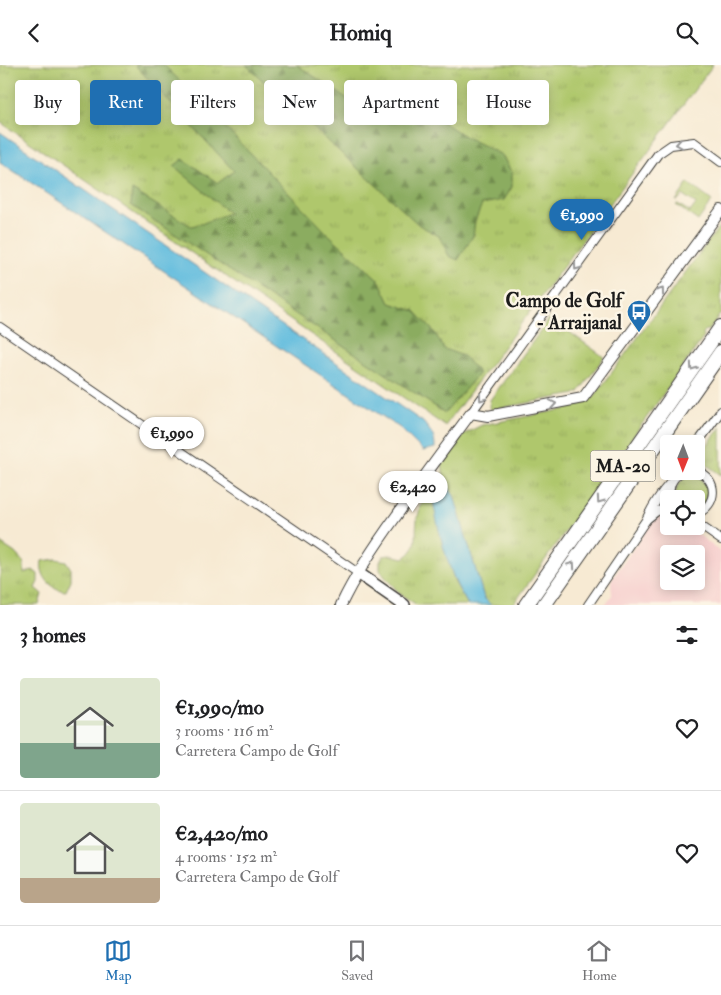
<!DOCTYPE html>
<html lang="en">
<head>
<meta charset="utf-8">
<style>
  body { margin:0; font-family:"IM FELL Double Pica",serif; background:#f6f6f6; color:#202124; height:100vh; display:flex; flex-direction:column; font-size:19px; white-space:nowrap }
  * { box-sizing:border-box; margin:0 }
  p { font-size:16px; color:#757577 }
  .icon { flex:none; width:28px; height:28px; fill:none; stroke:currentColor; stroke-width:2; stroke-linecap:round; stroke-linejoin:round }
  .map { position:relative; height:540px; overflow:hidden }
  .details { display:flex; flex-direction:column; background:#fff; flex:1 }
  .details>* { flex:none }
  .guide { position:absolute; left:15px; top:15px; width:691px; height:45px; display:flex; gap:10px }
  .needle { width:32px; rotate:181deg }
  .controls { position:absolute; left:660px; top:370px; display:grid; gap:10px }
  .controls a { display:grid; place-items:center; width:45px; height:45px; border-radius:5px; background:#fff; box-shadow:0 2px 12px #0003; font-size:25px }
  .price { position:absolute; translate:-50% -42px; padding:0 11px; border-radius:18px; background:#fff; color:#222; font-size:16px; line-height:32px; filter:drop-shadow(0 1px 2px #0008) }
  .price::after { content:''; position:absolute; left:50%; top:30px; width:15px; height:11px; margin-left:-8px; background:inherit; clip-path:polygon(0 0,100% 0,50% 100%) }
  .price.active { background:#1f6fb2; color:#fff }
  ul { padding:0; list-style:none }
  li { display:flex; align-items:center; gap:15px; height:125px; padding:0 20px }
  li+li { border-top:1px solid #e0e0e0 }
  li span { display:grid; place-items:center; flex:none; width:140px; height:100px; border-radius:5px; color:#555 }
  li>.icon { margin-inline-start:auto }
  span .icon { width:60px; height:60px; fill:#fffc; stroke-width:1 }
  li b { font-size:21px }
  h2 { display:flex; justify-content:space-between; align-items:center; height:60px; padding:0 20px; font-size:21px }
  .chip { padding:0 18px; border-radius:5px; background:#fff; box-shadow:0 2px 12px #0003; font-size:18px; line-height:45px }
  .chip.active { background:#1f6fb2; color:#fff }
  header { display:flex; justify-content:space-between; align-items:center; height:65px; padding:0 20px; background:#fff; font-size:22px; font-weight:700 }
  .dock { display:flex; justify-content:space-around; align-items:center; height:70px; border-top:1px solid #e0e0e0; background:#fff; font-size:14px; color:#757577 }
  .dock a { display:grid; justify-items:center; gap:2px }
  .dock .active { color:#1f6fb2 }
  .map>svg:first-child { display:block }
  .built { fill:#f7d0cf; fill-rule:evenodd }
  .grass { fill:url(#grass-tufts); stroke:#667244 }
  .forest { fill:url(#forest-firs); stroke:#54643e }
  .water { fill:#60bcde; stroke:#3e6c7d }
  .lines { fill:none; stroke-linecap:round; stroke-linejoin:round }
  .minor-casing { stroke:#3d3b37; stroke-width:10 }
  .tertiary-casing { stroke:#3d3b37; stroke-width:12 }
  .secondary-casing { stroke:#3d3b37; stroke-width:14 }
  .motorway-casing { stroke:#3d3b37; stroke-width:16 }
  .minor { stroke:#fff; stroke-width:8 }
  .tertiary { stroke:#fff; stroke-width:10 }
  .secondary { stroke:#fff; stroke-width:11 }
  .motorway { stroke:#fff; stroke-width:14 }
  .oneway { stroke:#999 }
  .labels { text-anchor:middle; dominant-baseline:central; stroke-width:5; stroke-linejoin:round; paint-order:stroke }
  .shield { fill:#fcf5e5; stroke:#5f5d58; stroke-width:1 }
  .shield-label { font-size:18px; font-weight:bold; fill:#1c1c1c }
  .poi-label { font-size:19px; font-weight:bold; fill:#1c1c1c; stroke:#fcf5e5; text-anchor:end }
</style>
</head>
<body>
<header><svg class="icon" aria-label="back" viewBox="0 0 24 24"><path d="M15 5l-7 7 7 7"/></svg>Homiq<svg class="icon" aria-label="search" viewBox="0 0 24 24"><circle cx="10" cy="10" r="6"/><path d="M15 15l6 6"/></svg></header>
<div class="map">
<svg width="721" height="540" viewBox="0 0 721 540">
  <defs>
    <pattern id="grass-tufts" width="24" height="20" patternUnits="userSpaceOnUse" patternTransform="scale(1.25)"><rect width="24" height="20" fill="#afc76c"/><path d="M3 7l-1-3M5 7V3M7 7l1-3M15 17l-1-3M17 17v-4M19 17l1-3" fill="none" stroke="#96aa5d"/></pattern>
    <pattern id="forest-firs" width="22" height="20" patternUnits="userSpaceOnUse" patternTransform="scale(1.25)"><rect width="22" height="20" fill="#8bac60"/><path d="M5 1l3.5 6h-7zM16 11l3.5 6h-7z" fill="#718b4e"/></pattern>
  </defs>
  <rect width="100%" height="100%" fill="#fcf5e5"/>
  <filter id="ink" filterUnits="userSpaceOnUse"><feTurbulence type="fractalNoise" baseFrequency=".02" numOctaves="2"/><feDisplacementMap in="SourceGraphic" scale="10" xChannelSelector="R" yChannelSelector="G"/><feConvolveMatrix kernelMatrix="1 2 1 2 8 2 1 2 1" color-interpolation-filters="sRGB"/></filter>
  <filter id="wash" filterUnits="userSpaceOnUse"><feTurbulence type="fractalNoise" baseFrequency=".0096" numOctaves="4" result="noise"/><feDisplacementMap in="SourceGraphic" scale="20" xChannelSelector="R" yChannelSelector="G"/><feGaussianBlur stdDeviation="1.12" result="paint"/><feColorMatrix in="noise" values="0 0 0 0 0 0 0 0 0 0 0 0 0 0 0 0 0 1.4 0 .05"/><feComposite in="paint" operator="in"/></filter>
  <g filter="url(#wash)">
    <rect width="100%" height="100%" fill="#f7ead3"/>
    <path class="built" d="M661,450H669V461H687L721,487V540H605L612,530L611,516L653,455ZM669,489H696V516H669Z"/>
    <g class="grass">
      <polygon points="0,0 713,0 445,361 0,57"/>
      <polygon points="688,118 712,136 698,156 676,140 678,139 690,147 696,139 683,130 678,135 676,136"/>
      <polygon points="721,159 721,248 709,265 706,265 703,268 704,272 513,540 491,540 484,533 454,431 444,415 442,398 464,369 482,360 570,343 582,339 593,333"/>
      <polygon points="550,253 604,292 579,327 575,329 495,344 491,344 489,341 490,335"/>
      <polygon points="721,362 721,410 707,400 703,391 705,383"/>
      <path d="M688,412C709,410 715,434 696,443V434L677,433C674,423 678,416 688,412Z"/>
      <path d="M431,418L432,434L455,518L468,540H417L400,529L385,512L380,505V497L383,491L390,490L404,493C422,481 413,469 418,451C420,440 427,429 431,418Z"/>
      <polygon points="0,478 15,488 24,498 24,508 33,505 38,509 38,517 35,523 42,529 39,540 0,540"/>
      <path d="M56,494L66,496L71,504V515L66,526C51,525 39,510 42,496Z"/>
    </g>
    <g class="forest">
      <polygon points="135,0 164,0 184,20 327,168 379,215 390,238 415,246 435,268 444,284 463,291 479,308 445,348 131,140 132,125 191,161 201,159 229,148 174,101 183,94 218,118 234,106"/>
      <polygon points="246,0 297,0 364,45 405,49 441,56 466,72 502,90 512,108 512,122 504,135 482,139 475,156 473,171 458,195 449,191 439,171 419,160"/>
    </g>
    <g class="water">
      <path d="M0,67L423,357C430,366 435,370 435,383L423,386L400,363L0,97Z"/>
      <path d="M444,415L454,431L484,533L491,540H468C464,532 458,524 455,516C443,486 434,450 431,418Z"/>
    </g>
  </g>
  <g filter="url(#ink)">
    <g class="lines">
      <defs>
        <g id="minor">
          <polyline points="0,262 358,508"/>
          <polyline points="471,348 658,89 671,80 694,77 721,97"/>
          <path d="M700,376C696,388 696,395 701,407"/>
          <polyline points="696,380 721,346"/>
          <path d="M696,406C719,413 718,441 696,449"/>
          <path d="M670,434C668,421 672,411 684,406"/>
          <polyline points="647,454 657,446 669,444"/>
          <polyline points="696,456 701,461 721,475"/>
          <path d="M588,540L646,455C652,442 660,429 670,418"/>
        </g>
        <path id="tertiary" d="M341,540C356,508 376,479 397,450C421,415 446,382 471,348L488,351L583,333L721,145"/>
        <polyline id="secondary" points="358,508 404,540"/>
        <g id="motorway">
          <polyline points="526,540 721,262"/>
          <polyline points="544,540 721,287"/>
        </g>
      </defs>
      <use href="#minor" class="minor-casing"/>
      <use href="#tertiary" class="tertiary-casing"/>
      <use href="#secondary" class="secondary-casing"/>
      <use href="#motorway" class="motorway-casing"/>
      <use href="#minor" class="minor"/>
      <use href="#tertiary" class="tertiary"/>
      <use href="#secondary" class="secondary"/>
      <use href="#motorway" class="motorway"/>
    </g>
    <defs><path id="oneway-chevron" d="M-2-3.5L2.5 0L-2 3.5" fill="none" stroke-width="1.6" stroke-linecap="round" stroke-linejoin="round" transform="scale(1.25)"/></defs>
    <g class="oneway">
      <use href="#oneway-chevron" transform="translate(679 79) rotate(171)"/>
      <use href="#oneway-chevron" transform="translate(577 202) rotate(126)"/>
      <use href="#oneway-chevron" transform="translate(661 226) rotate(-54)"/>
      <use href="#oneway-chevron" transform="translate(693 302) rotate(125)"/>
      <use href="#oneway-chevron" transform="translate(482 333) rotate(126)"/>
      <use href="#oneway-chevron" transform="translate(553 339) rotate(-10)"/>
      <use href="#oneway-chevron" transform="translate(600 435) rotate(125)"/>
      <use href="#oneway-chevron" transform="translate(572 500) rotate(-55)"/>
    </g>
  </g>
  <defs>
    <symbol id="bus-pin" viewBox="-11 -11 22 30"><path d="M0 17L-7.5 6A9.5 9.5 0 1 1 7.5 6Z" fill="#1f6fb2" stroke="#fcf5e5"/><path d="M-5-6H5V4H4V6H2V4H-2V6H-4V4H-5ZM-3.5-4V0h7V-4ZM-3.5 1.2v1.5H-2V1.2ZM2 1.2v1.5H3.5V1.2Z" fill="#fff"/></symbol>
  </defs>
  <g fill-rule="evenodd">
    <use href="#bus-pin" x="625" y="233" width="28" height="38"/>
  </g>
  <g class="labels">
    <rect class="shield" x="590.5" y="385.5" width="65" height="31" rx="4"/>
    <g class="shield-label">
      <text x="623" y="401">MA-20</text>
    </g>
    <g class="poi-label">
      <text x="622" y="236">Campo de Golf<tspan x="622" dy="22">- Arraijanal</tspan></text>
    </g>
  </g>
</svg>
<div class="controls">
<a><svg class="needle" viewBox="-14 -14 28 28"><path d="M0-13l5 13h-10z" fill="#e53935"/><path d="M0 13l5-13h-10z" fill="#757577"/></svg></a>
<a><svg class="icon" aria-label="locate" viewBox="0 0 24 24"><circle cx="12" cy="12" r="6"/><path d="M12 2v4M12 18v4M2 12h4M18 12h4"/></svg></a>
<a><svg class="icon" aria-label="layers" viewBox="0 0 24 24"><path d="M12 4l9 5-9 5-9-5zM3 14l9 5 9-5"/></svg></a>
</div>
<b class="price active" style="left:582px;top:176px">€1,990</b>
<b class="price" style="left:172px;top:394px">€1,990</b>
<b class="price" style="left:413px;top:448px">€2,420</b>
<div class="guide">
<a class="chip">Buy</a>
<a class="chip active">Rent</a>
<a class="chip">Filters</a>
<a class="chip">New</a>
<a class="chip">Apartment</a>
<a class="chip">House</a>
</div>
</div>
<section class="details">
<h2>3 homes<svg class="icon" aria-label="filters" viewBox="0 0 24 24"><path d="M4 7h16M4 17h16"/><circle cx="9" cy="7" r="2"/><circle cx="15" cy="17" r="2"/></svg></h2>
<ul>
<li><span style="background:linear-gradient(#dfe7d0 65%,#7fa58c 0)"><svg class="icon" aria-label="home" viewBox="0 0 24 24"><path d="M3 11l9-7 9 7M6 9v11h12V9"/></svg></span><div><b>€1,990/mo</b><p>3 rooms · 116 m²</p><p>Carretera Campo de Golf</p></div><svg class="icon" aria-label="heart" viewBox="0 0 24 24"><path d="M12 20l-8-8c-3-5 5-10 8-4 3-6 11-1 8 4z"/></svg></li>
<li><span style="background:linear-gradient(#dfe7d0 75%,#b9a48a 0)"><svg class="icon" aria-label="home" viewBox="0 0 24 24"><path d="M3 11l9-7 9 7M6 9v11h12V9"/></svg></span><div><b>€2,420/mo</b><p>4 rooms · 152 m²</p><p>Carretera Campo de Golf</p></div><svg class="icon" aria-label="heart" viewBox="0 0 24 24"><path d="M12 20l-8-8c-3-5 5-10 8-4 3-6 11-1 8 4z"/></svg></li>
</ul>
</section>
<nav class="dock">
<a class="active"><svg class="icon" aria-label="map" viewBox="0 0 24 24"><path d="M3 6l6-2 6 2 6-2v14l-6 2-6-2-6 2zM9 4v14M15 6v14"/></svg>Map</a>
<a><svg class="icon" aria-label="saved" viewBox="0 0 24 24"><path d="M7 4h10v16l-5-4-5 4z"/></svg>Saved</a>
<a><svg class="icon" aria-label="home" viewBox="0 0 24 24"><path d="M3 11l9-7 9 7M6 9v11h12V9"/></svg>Home</a>
</nav>
</body>
</html>
